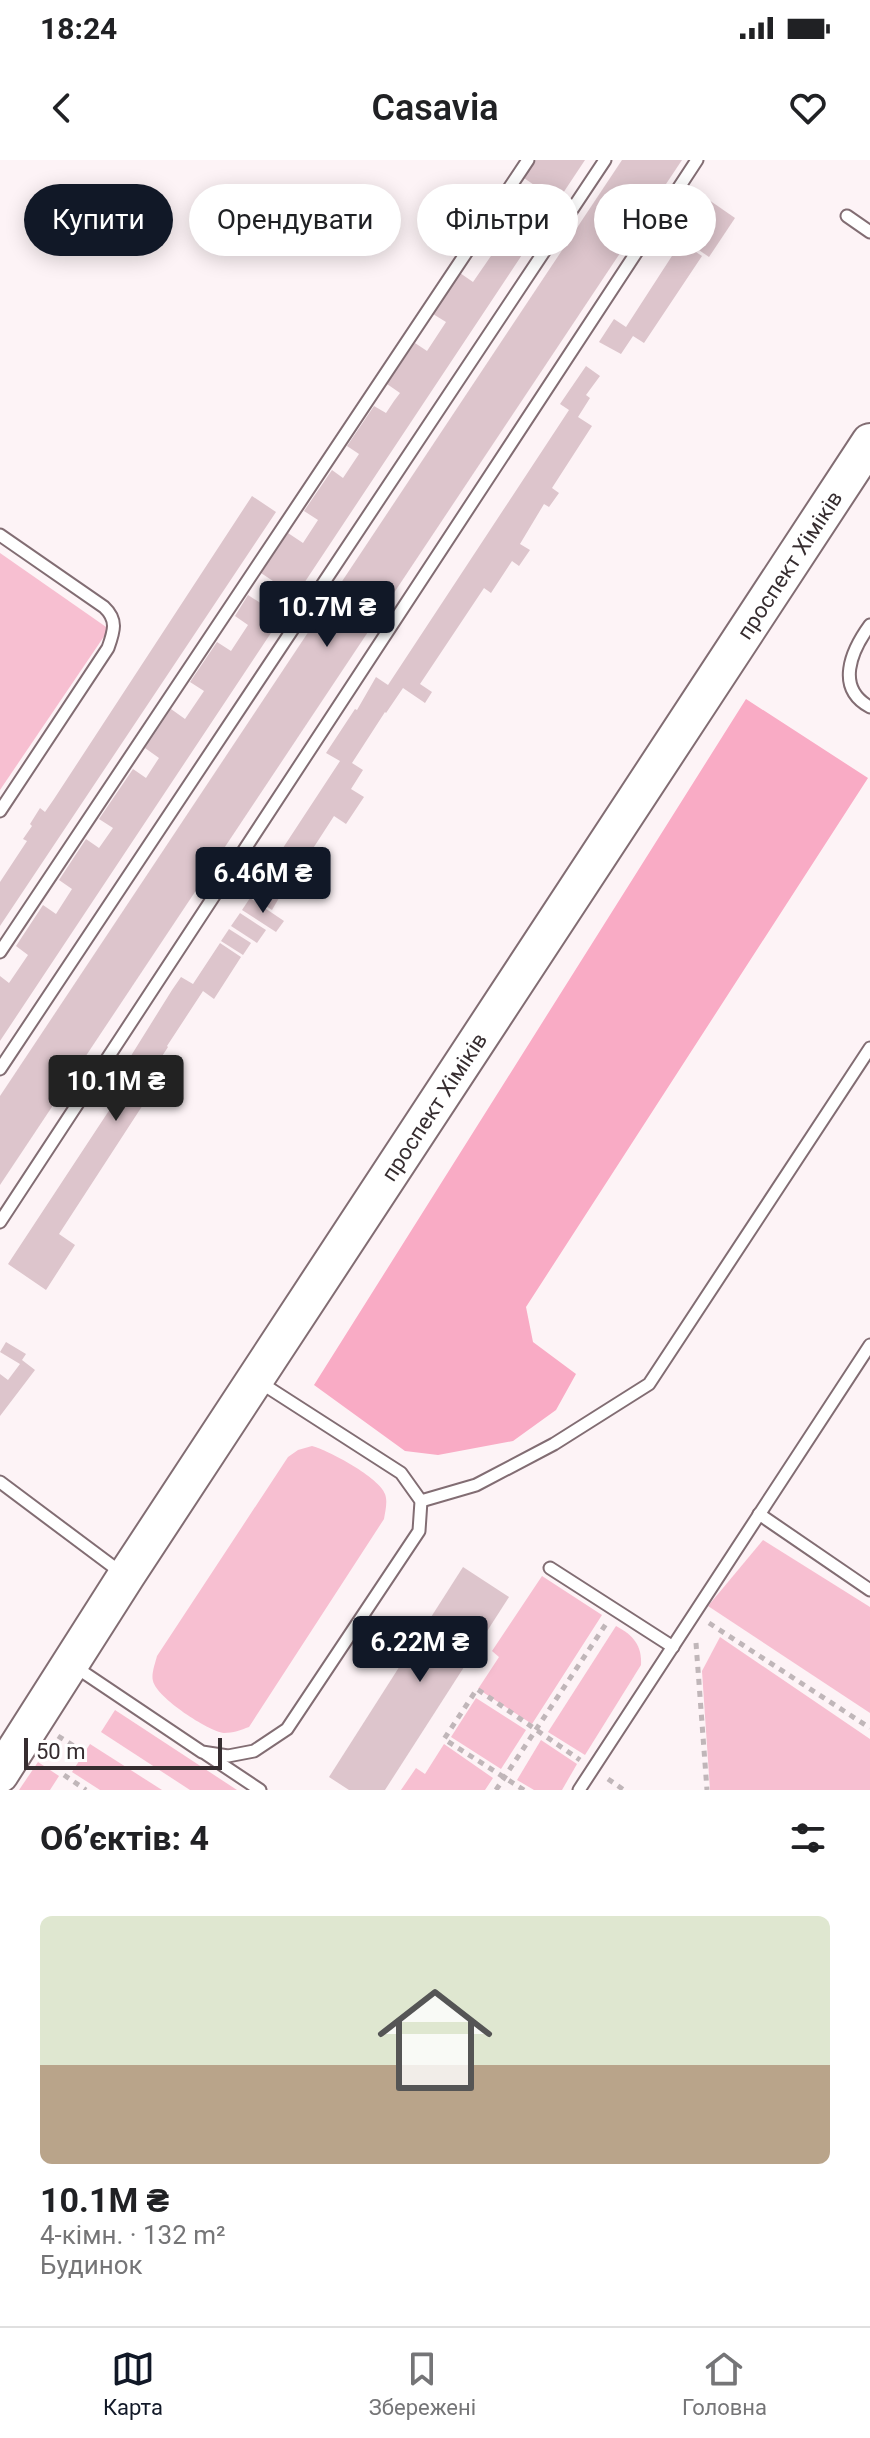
<!DOCTYPE html>
<html lang="uk">
<head>
<meta charset="utf-8">
<style>
  body { margin:0; font-family:Roboto,sans-serif; background:#f2f2f2; color:#202124; height:100vh; display:flex; flex-direction:column; font-size:30px; white-space:nowrap }
  * { box-sizing:border-box; margin:0 }
  p { font-size:26px; color:#757577 }
  .icon { flex:none; width:44px; height:44px; fill:none; stroke:currentColor; stroke-width:2; stroke-linecap:round; stroke-linejoin:round }
  .map { position:relative; height:1630px; overflow:hidden }
  .panel { display:flex; flex-direction:column; background:#fff; flex:1 }
  .panel>* { flex:none }
  .banner { position:absolute; left:24px; top:24px; width:822px; height:72px; display:flex; gap:16px }
  .scale { position:absolute; left:24px; bottom:20px; width:198px; box-sizing:border-box; padding-left:8px; border:4px solid #362d30; border-top:0; font-size:22px; line-height:28px; white-space:nowrap; color:#362d30; -webkit-text-stroke:6px #fff; paint-order:stroke }
  .price { position:absolute; translate:-50% -68px; padding:0 18px; border-radius:8px; background:#111827; color:#fff; font-size:26px; line-height:52px; filter:drop-shadow(0 2px 4px #0008) }
  .price::after { content:''; position:absolute; left:50%; top:48px; width:24px; height:18px; margin-left:-12px; background:inherit; clip-path:polygon(0 0,100% 0,50% 100%) }
  .price.current { background:#222; color:#fff }
  ul { padding:0; list-style:none }
  li { display:grid; align-content:center; gap:16px; height:424px; padding:0 40px }
  li+li { border-top:2px solid #e0e0e0 }
  li span { display:grid; place-items:center; height:248px; border-radius:12px; color:#555 }
  li>.icon { margin-inline-start:auto }
  span .icon { width:144px; height:144px; fill:#fffc; stroke-width:1 }
  li b { font-size:34px }
  h2 { display:flex; justify-content:space-between; align-items:center; height:96px; padding:0 40px; font-size:34px }
  .pill { padding:0 28px; border-radius:36px; background:#fff; box-shadow:0 4px 20px #0003; font-size:28px; line-height:72px }
  .pill.current { background:#111827; color:#fff }
  .status { display:flex; justify-content:space-between; align-items:center; height:56px; padding:0 40px; background:#fff; direction:ltr }
  .status svg { height:22px; fill:currentColor }
  header { display:flex; justify-content:space-between; align-items:center; height:104px; padding:0 40px; background:#fff; font-size:36px; font-weight:600 }
  .menu { display:flex; justify-content:space-around; align-items:center; height:112px; border-top:2px solid #e0e0e0; background:#fff; font-size:22px; color:#757577 }
  .menu a { display:grid; justify-items:center; gap:4px }
  .menu .current { color:#111827 }
  .map>svg:first-child { display:block }
  .green { fill:#f7bfd1 }
  .forest { fill:#f9abc5 }
  .building { fill:#ddc5cc }
  .lines { fill:none; stroke-linecap:round; stroke-linejoin:round }
  .service-casing { stroke:#826d73; stroke-width:15 }
  .primary-casing { stroke:#826d73; stroke-width:40 }
  .path { stroke:#c0b6b9; stroke-width:5; stroke-dasharray:6 6; stroke-linecap:butt }
  .service { stroke:#fff; stroke-width:11 }
  .primary { stroke:#fff; stroke-width:36 }
  .labels { text-anchor:middle; dominant-baseline:central; stroke-width:6; stroke-linejoin:round; paint-order:stroke }
  .street-label { font-size:22px; fill:#362d30; stroke:#fff }
</style>
</head>
<body>
<div class="status"><b>18:24</b><svg viewBox="0 0 49 12"><path d="M0 12V9h3v3zM5 12V6h3v6zM10 12V3h3v9zM15 12V0h3v12zM26 1h20v11H26zM47 4h2v5h-2z"/></svg></div>
<header><svg class="icon" aria-label="back" viewBox="0 0 24 24"><path d="M15 5l-7 7 7 7"/></svg>Casavia<svg class="icon" aria-label="heart" viewBox="0 0 24 24"><path d="M12 20l-8-8c-3-5 5-10 8-4 3-6 11-1 8 4z"/></svg></header>
<div class="map">
<svg width="870" height="1630" viewBox="0 0 870 1630">
  <rect width="100%" height="100%" fill="#fdf3f6"/>
  <g class="green">
    <polygon points="0,393 109,469 0,630"/>
    <path d="M312,1286C328,1290 380,1318 385,1334C388,1342 385,1352 384,1359L249,1567C241,1570 233,1573 224,1573C208,1571 157,1538 153,1521C151,1514 155,1504 157,1496L288,1297L298,1290Z"/>
    <polygon points="763,1380 870,1447 870,1553 708,1446"/>
    <polygon points="542,1416 602,1455 532,1564 478,1529 499,1497 492,1491"/>
    <path d="M616,1466C633,1475 642,1485 641,1505L585,1595L548,1572Z"/>
    <polygon points="720,1477 870,1579 870,1630 710,1630 702,1511"/>
    <polygon points="476,1538 526,1570 501,1609 451,1577"/>
    <polygon points="115,1550 237,1630 190,1630 101,1572"/>
    <polygon points="541,1580 577,1604 562,1630 534,1630 517,1620"/>
    <polygon points="90,1584 162,1630 100,1630 72,1612"/>
    <polygon points="444,1584 493,1618 485,1630 401,1630 416,1608 425,1614"/>
    <polygon points="38,1602 59,1616 50,1630 19,1630"/>
  </g>
  <polygon class="forest" points="746,539 868,618 526,1147 533,1182 576,1214 556,1250 513,1281 438,1295 405,1291 314,1225"/>
  <g class="building">
    <polygon points="536,0 585,0 0,881 0,816 9,823 28,795 16,786 43,745 56,754 72,729 59,720 86,679 99,688 113,668 99,659 133,609 146,618 157,601 159,598 145,588 171,549 185,559 204,531 190,522 217,482 231,491 248,465 235,456 248,435 262,444 276,423 261,413 288,373 303,383 318,360 304,351 332,310 343,318 359,294 347,286 374,246 386,253 394,241 400,233 387,224 415,183 427,191 446,162 433,154 460,113 473,122 493,93 480,85 508,44 520,52 530,37 537,27 524,18"/>
    <polygon points="622,0 682,0 0,1025 0,936"/>
    <polygon points="709,40 735,58 709,97 683,79"/>
    <polygon points="681,82 702,96 644,183 633,176 621,194 599,182 614,159 626,167"/>
    <polygon points="586,206 600,216 586,235 590,238 578,257 592,266 552,328 559,333 549,347 544,344 520,384 530,390 519,406 512,401 491,433 484,428 420,524 432,532 425,543 403,528 386,553 385,552 352,603 363,610 351,629 364,637 346,664 334,656 301,707 303,709 284,739 260,723 340,601 326,593 355,549 357,550 376,517 388,525 569,250 560,244"/>
    <polygon points="252,336 276,352 0,766 0,722 27,681 23,679 32,666 30,664 40,648 45,652 54,639"/>
    <polygon points="259,725 279,738 272,750 251,736"/>
    <polygon points="250,738 284,761 276,772 242,750"/>
    <polygon points="240,753 266,770 257,783 231,766"/>
    <polygon points="229,769 251,783 243,795 221,781"/>
    <polygon points="220,783 241,797 214,839 203,831 167,886 168,887 151,913 172,927 162,943 150,934 59,1074 75,1085 46,1130 8,1104 139,905 129,899 172,830 181,817 193,824"/>
    <polygon points="6,1182 26,1194 22,1200 35,1210 0,1256 0,1214 8,1220 20,1204 0,1192"/>
    <polygon points="463,1407 509,1437 385,1630 349,1630 329,1617"/>
  </g>
  <g class="lines">
    <defs>
      <g id="service">
        <polyline points="847,56 870,72"/>
        <path d="M0,375L104,447C118,460 114,471 108,488L0,651"/>
        <path d="M870,465C851,491 835,528 870,547"/>
        <polyline points="0,792 528,0"/>
        <polyline points="0,909 605,0"/>
        <polyline points="0,1062 697,0"/>
        <polyline points="0,1322 123,1414"/>
        <polyline points="421,1341 476,1325 554,1284 649,1224 870,888"/>
        <polyline points="759,1354 870,1430"/>
        <polyline points="550,1408 673,1487"/>
        <polyline points="74,1506 202,1592 228,1596 254,1591 287,1569 419,1371 421,1341 401,1313 258,1221"/>
        <polyline points="206,1594 260,1630"/>
        <polyline points="579,1630 870,1185"/>
      </g>
      <g id="primary">
        <path id="s1" d="M0,1614L126,1416L870,282"/>
      </g>
    </defs>
    <use href="#service" class="service-casing"/>
    <use href="#primary" class="primary-casing"/>
    <g class="path">
      <polyline points="709,1463 870,1568"/>
      <polyline points="696,1483 707,1630"/>
      <polyline points="58,1576 80,1590"/>
      <polyline points="64,1615 86,1630"/>
      <polyline points="608,1619 624,1630"/>
      <polyline points="496,1630 606,1464"/>
      <polyline points="524,1630 444,1579 477,1529 580,1600"/>
    </g>
    <use href="#service" class="service"/>
    <use href="#primary" class="primary"/>
  </g>
  <g class="labels">
    <g class="street-label">
      <text stroke="none"><textPath href="#s1" startOffset="1444">проспект Хіміків</textPath></text>
      <text stroke="none"><textPath href="#s1" startOffset="796">проспект Хіміків</textPath></text>
    </g>
  </g>
</svg>
<div class="scale">50 m</div>
<b class="price" style="left:327px;top:489px">10.7M ₴</b>
<b class="price" style="left:263px;top:755px">6.46M ₴</b>
<b class="price current" style="left:116px;top:963px">10.1M ₴</b>
<b class="price" style="left:420px;top:1524px">6.22M ₴</b>
<div class="banner">
<a class="pill current">Купити</a>
<a class="pill">Орендувати</a>
<a class="pill">Фільтри</a>
<a class="pill">Нове</a>
</div>
</div>
<section class="panel">
<h2>Об’єктів: 4<svg class="icon" aria-label="filters" viewBox="0 0 24 24"><path d="M4 7h16M4 17h16"/><circle cx="9" cy="7" r="2"/><circle cx="15" cy="17" r="2"/></svg></h2>
<ul>
<li><span style="background:linear-gradient(#dfe7d0 60%,#b9a48a 0)"><svg class="icon" aria-label="home" viewBox="0 0 24 24"><path d="M3 11l9-7 9 7M6 9v11h12V9"/></svg></span><div><b>10.1M ₴</b><p>4-кімн. · 132 m²</p><p>Будинок</p></div></li>
</ul>
</section>
<nav class="menu">
<a class="current"><svg class="icon" aria-label="map" viewBox="0 0 24 24"><path d="M3 6l6-2 6 2 6-2v14l-6 2-6-2-6 2zM9 4v14M15 6v14"/></svg>Карта</a>
<a><svg class="icon" aria-label="saved" viewBox="0 0 24 24"><path d="M7 4h10v16l-5-4-5 4z"/></svg>Збережені</a>
<a><svg class="icon" aria-label="home" viewBox="0 0 24 24"><path d="M3 11l9-7 9 7M6 9v11h12V9"/></svg>Головна</a>
</nav>
</body>
</html>
